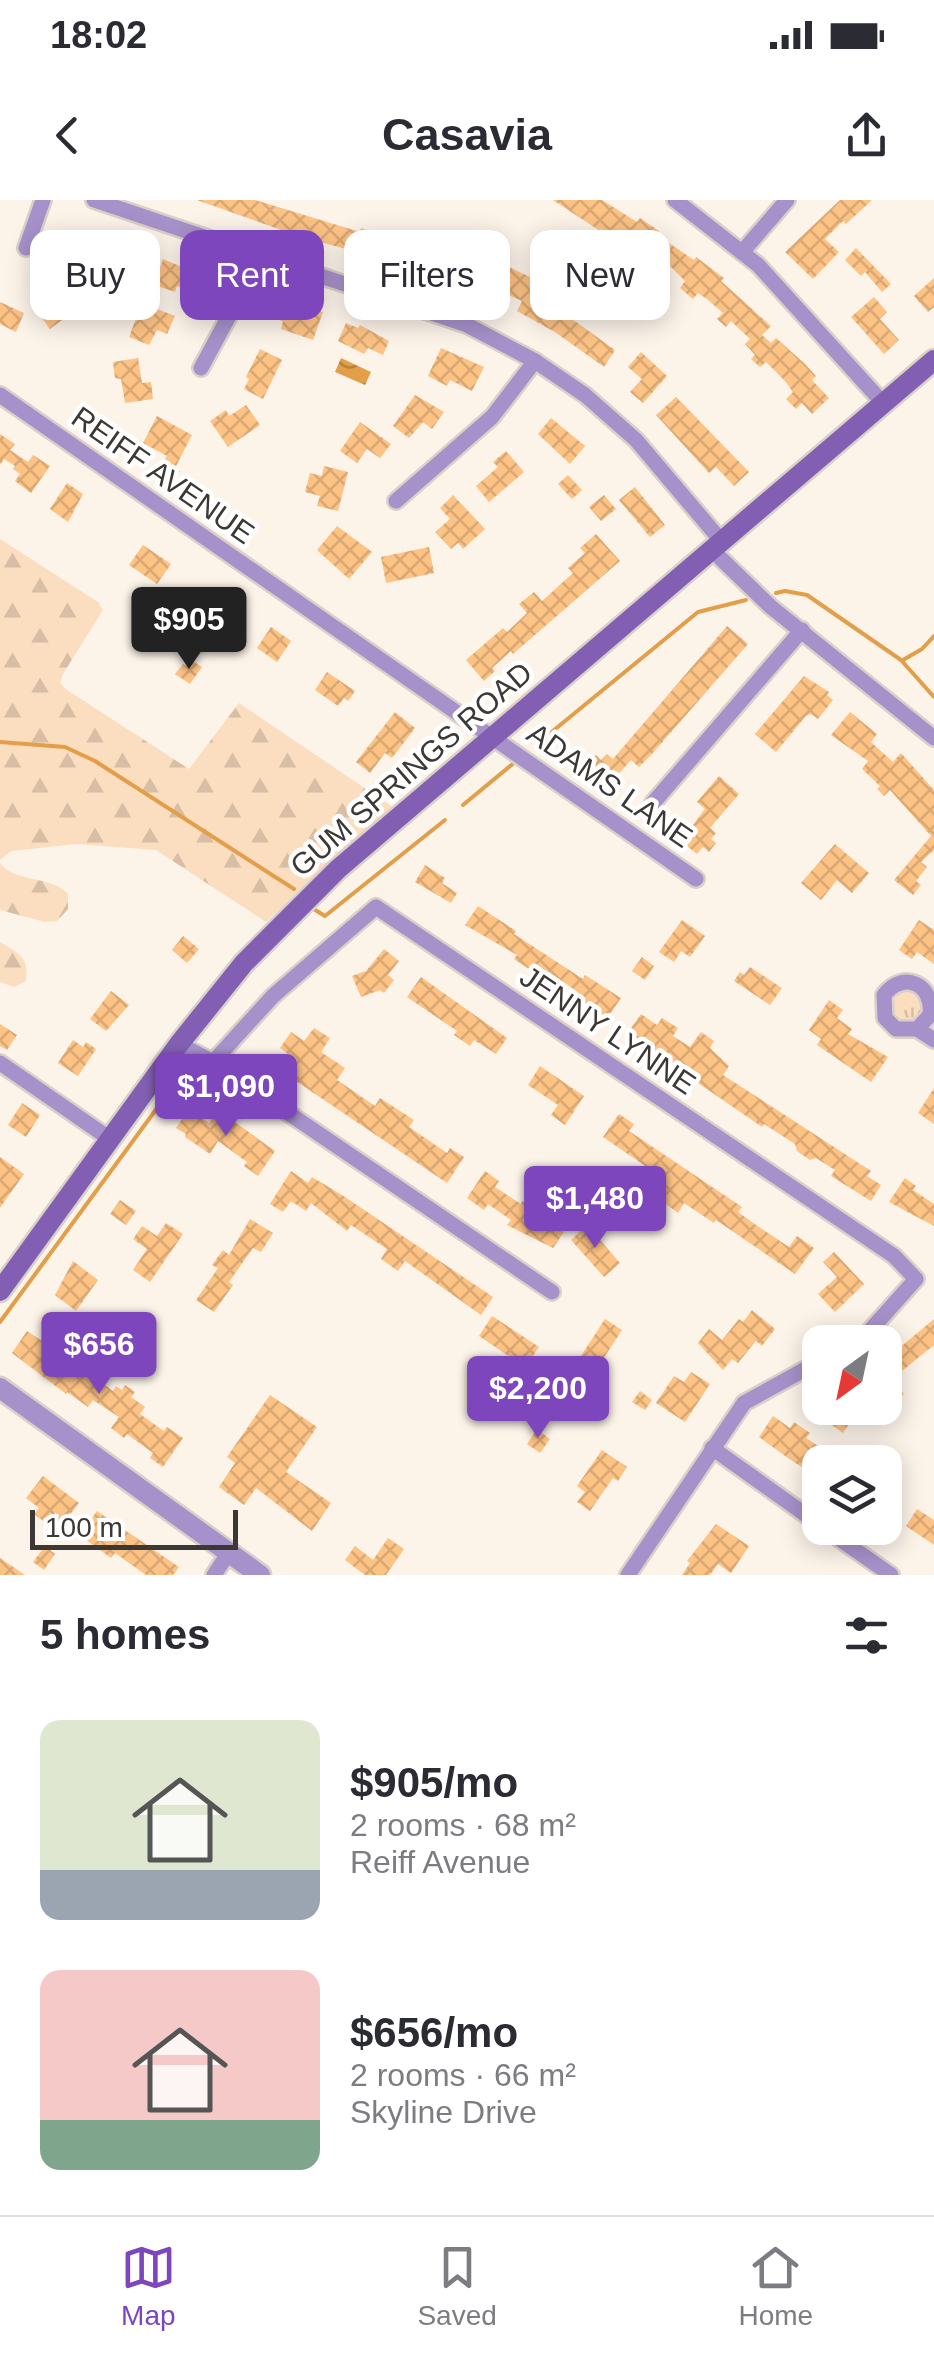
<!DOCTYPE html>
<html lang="en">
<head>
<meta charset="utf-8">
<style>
  body { margin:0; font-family:Helvetica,sans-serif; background:#f7f7f7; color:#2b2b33; height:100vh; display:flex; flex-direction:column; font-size:38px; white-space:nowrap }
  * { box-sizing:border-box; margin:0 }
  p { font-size:32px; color:#7c7c81 }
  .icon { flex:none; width:55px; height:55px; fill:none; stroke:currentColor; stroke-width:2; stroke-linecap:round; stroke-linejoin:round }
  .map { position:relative; height:1375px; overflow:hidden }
  .drawer { display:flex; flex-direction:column; background:#fff; flex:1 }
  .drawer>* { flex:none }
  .hud { position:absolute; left:30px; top:30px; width:875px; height:90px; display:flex; gap:20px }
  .needle { width:65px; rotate:213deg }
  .fabs { position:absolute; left:802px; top:1125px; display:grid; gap:20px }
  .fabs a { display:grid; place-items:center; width:100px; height:100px; border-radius:20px; background:#fff; box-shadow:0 5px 25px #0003; font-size:50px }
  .scale { position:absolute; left:30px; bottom:25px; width:208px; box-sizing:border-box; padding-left:10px; border:5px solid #3c3835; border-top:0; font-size:28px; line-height:35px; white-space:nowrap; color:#3c3835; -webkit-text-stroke:8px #fff; paint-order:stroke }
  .price { position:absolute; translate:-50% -85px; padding:0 22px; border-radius:10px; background:#7d46bd; color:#fff; font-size:32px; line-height:65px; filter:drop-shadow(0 2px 5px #0008) }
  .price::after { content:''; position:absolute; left:50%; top:60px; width:30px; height:22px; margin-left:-15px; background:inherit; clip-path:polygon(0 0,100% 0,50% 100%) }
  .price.current { background:#222; color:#fff }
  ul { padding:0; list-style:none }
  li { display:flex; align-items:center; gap:30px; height:250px; padding:0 40px }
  li span { display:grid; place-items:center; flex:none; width:280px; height:200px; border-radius:20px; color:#555 }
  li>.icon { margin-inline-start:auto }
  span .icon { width:120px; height:120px; fill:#fffc; stroke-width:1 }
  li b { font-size:42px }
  h2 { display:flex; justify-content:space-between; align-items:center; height:120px; padding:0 40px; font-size:42px }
  .tag { padding:0 35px; border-radius:20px; background:#fff; box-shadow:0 5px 25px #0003; font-size:35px; line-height:90px }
  .tag.current { background:#7d46bd; color:#fff }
  .status { display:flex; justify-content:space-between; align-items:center; height:70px; padding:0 50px; background:#fff; direction:ltr }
  .status svg { height:28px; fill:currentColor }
  header { display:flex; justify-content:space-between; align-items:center; height:130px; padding:0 40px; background:#fff; font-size:45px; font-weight:700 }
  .menu { display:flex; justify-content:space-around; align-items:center; height:140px; border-top:2px solid #e1e1e2; background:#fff; font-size:28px; color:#7c7c81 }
  .menu a { display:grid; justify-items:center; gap:5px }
  .menu .current { color:#7d46bd }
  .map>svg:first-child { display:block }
  .grass { fill:url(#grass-tufts) }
  .forest { fill:url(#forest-firs) }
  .water { fill:url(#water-waves) }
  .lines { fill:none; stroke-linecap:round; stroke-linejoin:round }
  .stream { stroke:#e39e4a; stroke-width:4 }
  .building { fill:url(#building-cross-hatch) }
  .minor-casing { stroke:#d9d1c9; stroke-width:20 }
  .tertiary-casing { stroke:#d9d1c9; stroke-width:25 }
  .secondary-casing { stroke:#d9d1c9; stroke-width:25 }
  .minor { stroke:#a791ca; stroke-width:15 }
  .tertiary { stroke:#a791ca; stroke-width:20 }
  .secondary { stroke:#825fb2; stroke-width:20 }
  .labels { text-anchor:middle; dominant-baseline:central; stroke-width:9; stroke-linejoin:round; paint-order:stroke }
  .street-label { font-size:30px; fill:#3c3835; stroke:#fff }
</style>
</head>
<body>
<div class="status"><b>18:02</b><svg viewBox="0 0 49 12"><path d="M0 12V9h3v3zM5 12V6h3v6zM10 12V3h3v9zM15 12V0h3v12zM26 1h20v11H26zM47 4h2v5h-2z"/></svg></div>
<header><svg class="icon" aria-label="back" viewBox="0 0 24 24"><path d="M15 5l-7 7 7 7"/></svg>Casavia<svg class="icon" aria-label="share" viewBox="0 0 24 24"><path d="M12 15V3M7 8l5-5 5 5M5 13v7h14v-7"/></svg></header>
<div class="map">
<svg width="934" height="1375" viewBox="0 0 934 1375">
  <defs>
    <pattern id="grass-tufts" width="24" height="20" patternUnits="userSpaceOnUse" patternTransform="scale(2.5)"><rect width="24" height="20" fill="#fbddbf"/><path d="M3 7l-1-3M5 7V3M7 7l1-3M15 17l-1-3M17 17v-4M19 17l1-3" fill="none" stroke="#d8bea5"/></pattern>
    <pattern id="forest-firs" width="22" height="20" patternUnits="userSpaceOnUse" patternTransform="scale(2.5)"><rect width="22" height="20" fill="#fbddbf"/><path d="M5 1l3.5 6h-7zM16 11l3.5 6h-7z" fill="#d8bea5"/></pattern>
    <pattern id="water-waves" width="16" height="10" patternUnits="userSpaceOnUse" patternTransform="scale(2.5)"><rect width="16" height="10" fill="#e39e4a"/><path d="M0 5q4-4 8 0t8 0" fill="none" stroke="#b9823e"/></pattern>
    <pattern id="building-cross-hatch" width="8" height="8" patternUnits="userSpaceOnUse" patternTransform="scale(2.5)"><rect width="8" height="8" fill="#fdc385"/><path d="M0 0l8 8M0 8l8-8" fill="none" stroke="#daa873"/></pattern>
  </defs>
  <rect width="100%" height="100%" fill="#fcf3e9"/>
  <circle class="grass" cx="907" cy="806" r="16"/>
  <g class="forest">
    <polygon points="0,339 98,402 103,410 63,474 60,483 67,490 189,569 239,503 394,608 266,722 156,650 77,644 11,651 0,660"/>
    <path d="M0,663C14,683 51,675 68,694V709L57,721L45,722L0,710Z"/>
    <path d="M0,742C19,754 29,756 26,781L14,787L0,782Z"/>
  </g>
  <polygon class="water" points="341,158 371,172 365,185 335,172"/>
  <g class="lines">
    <g class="stream">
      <polyline points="776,393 785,391 807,395 901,460 934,497"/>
      <polyline points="903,460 922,449 934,436"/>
      <polyline points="0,542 65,547 95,561 294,689"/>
      <polyline points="537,544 698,412 746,400"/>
      <polyline points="463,605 515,562"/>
      <polyline points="312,708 325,716 445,620"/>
      <polyline points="0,1122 188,866"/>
    </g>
  </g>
  <g class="building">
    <polygon points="197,0 255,0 360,32 361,28 397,40 390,61 372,55 370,59 353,53 353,51 295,35"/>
    <polygon points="553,0 602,0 637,22 640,18 659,31 657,35 694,60 696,57 724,78 721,81 771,126 762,135 771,143 776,138 804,163 816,176 812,180 829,198 812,214 802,203 796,209 786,199 793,192 785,181 766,162 760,167 751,159 755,155 745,144 750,139 731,121 726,127 717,119 723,113 707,99 698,93 693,99 680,88 685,81 669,65 650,52 644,61 634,55 640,46 617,31 614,36 601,29 600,31"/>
    <polygon points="840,0 872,0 846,24 843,21 825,39 839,52 813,79 785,52"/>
    <polygon points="80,30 114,39 113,41 128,46 121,67 92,57 90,63 84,61 83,64 71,60"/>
    <polygon points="422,37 459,50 446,83 432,79 437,64 416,57"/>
    <polygon points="856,48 891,84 882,92 865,72 861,76 845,60"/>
    <polygon points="480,53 530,77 539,61 552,68 535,99 572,119 615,150 604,167 555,132 517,111 522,101 484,84 479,96 462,88"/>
    <polygon points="163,59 210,79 204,95 177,86 175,92 154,85"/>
    <polygon points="934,78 934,107 928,112 914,96"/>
    <polygon points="77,85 89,100 50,129 39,114"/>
    <polygon points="272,93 323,112 313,140 281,129 283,121 264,115"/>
    <polygon points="874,97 887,112 880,119 899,140 884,154 851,117"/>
    <polygon points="0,102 24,113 16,132 0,124"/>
    <polygon points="142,103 175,116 167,134 157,130 149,145 129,137"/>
    <polygon points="346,123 358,128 360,125 389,141 383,155 368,148 364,154 338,141"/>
    <polygon points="441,148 484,167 472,191 450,180 447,186 428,176"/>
    <polygon points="260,149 282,160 263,199 244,189 249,179 246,177"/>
    <polygon points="641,152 667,176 643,203 630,192 642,179 628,167"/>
    <polygon points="138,158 142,183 151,182 153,199 125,203 121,179 115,178 113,162"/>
    <polygon points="415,195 444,212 432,229 423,222 409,238 393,226"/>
    <polygon points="676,197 749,272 734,286 716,267 709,273 656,215"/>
    <polygon points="246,205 260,225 228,247 210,221 226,210 229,216"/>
    <polygon points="157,216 192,235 175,268 180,271 172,283 156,272 167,256 143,243"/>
    <polygon points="551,218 585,246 570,264 538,234"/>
    <polygon points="360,222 391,244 380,258 367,249 357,263 340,251"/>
    <polygon points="0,234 15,244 10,250 28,262 33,255 50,266 31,293 15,281 20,274 13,269 15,266 4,259 0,265"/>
    <polygon points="506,251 524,272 489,302 476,286 498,267 493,262"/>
    <polygon points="324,266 348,272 338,311 317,306 320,296 305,292 310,273 322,276"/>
    <polygon points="568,275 582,290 572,299 558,284"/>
    <polygon points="67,283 83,294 68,322 50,309"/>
    <polygon points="635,287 665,325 650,337 619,300"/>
    <polygon points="453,295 485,329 463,349 458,343 451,349 435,332 450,319 440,308"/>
    <polygon points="604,295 616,309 601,321 589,307"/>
    <polygon points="337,326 372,352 349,379 317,350"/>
    <polygon points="596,334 620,361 513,454 511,451 492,468 495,471 484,481 466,460 503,428 507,432 527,413 519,404 534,392 542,401 573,373 568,368 585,353 580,348"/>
    <polygon points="143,345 171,364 157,384 129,365"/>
    <polygon points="429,347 434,373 386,383 381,357"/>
    <polygon points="197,387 224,405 212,423 194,411 186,424 167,411 183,389 191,395"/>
    <polygon points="727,426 748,444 652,554 639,567 631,560 613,580 622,588 615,597 609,593 583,570 596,555 601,560 607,554 613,559"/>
    <polygon points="271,427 291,441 277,462 257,448"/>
    <polygon points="191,460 202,467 190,484 175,474 183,464 186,466"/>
    <polygon points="327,472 355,491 348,501 344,498 338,506 315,490"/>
    <polygon points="804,476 829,492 827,495 833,500 818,519 811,514 806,516 776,552 755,534"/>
    <polygon points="395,512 415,528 392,558 385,553 370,573 356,562"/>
    <polygon points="850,512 877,534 871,542 893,562 901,553 934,590 934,650 921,662 927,667 916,681 921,685 913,695 894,680 931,636 890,590 884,596 877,589 880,586 862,569 868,561 831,535"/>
    <polygon points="719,576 739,594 710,628 716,633 711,639 716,643 709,652 703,647 697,654 670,632 679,621 689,630 705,609 697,602"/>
    <polygon points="835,644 869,673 852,693 837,680 821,700 801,683"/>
    <polygon points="425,665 445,678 442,683 457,693 451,703 415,682"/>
    <polygon points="478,706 516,731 514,734 583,779 585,775 621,798 606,820 572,794 575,790 549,772 544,779 514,759 517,755 465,725"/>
    <polygon points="682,720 705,736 690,757 681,751 674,762 659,752"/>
    <polygon points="919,720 934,730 934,764 917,752 912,759 899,750"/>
    <polygon points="183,736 199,749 187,763 172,750"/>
    <polygon points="384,749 399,761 388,775 394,780 384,793 380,790 361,797 352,776 366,771"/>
    <polygon points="642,757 654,766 645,780 632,771"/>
    <polygon points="750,767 782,788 770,805 734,781 740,772 744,775"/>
    <polygon points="421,777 507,838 496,854 474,840 470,846 454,835 457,831 407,797"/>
    <polygon points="111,791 129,805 106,831 90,819"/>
    <polygon points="829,800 843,810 837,818 852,829 848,834 888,857 871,882 817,845 821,839 809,830"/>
    <polygon points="641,814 657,825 662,818 678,828 673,836 690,847 701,832 714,841 710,848 729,866 723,875 871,971 867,976 881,985 871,1001 831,976 835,970 816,958 810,960 797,951 795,944 764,924 762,927 627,834"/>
    <polygon points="0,824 17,835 7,850 0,846"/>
    <polygon points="314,828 330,838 321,852 345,868 337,880 375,906 380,898 414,920 409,927 447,953 450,948 464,957 447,983 284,873 294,858 280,848 291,832 304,841"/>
    <polygon points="73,840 83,847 86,842 96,849 78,876 58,863"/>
    <polygon points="540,866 584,896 565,925 551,915 558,905 528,885"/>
    <polygon points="934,888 934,924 918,913"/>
    <polygon points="22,903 40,915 26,937 8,925"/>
    <polygon points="189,909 209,923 218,910 275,951 258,976 244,966 247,962 218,941 210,954 185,937 186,934 176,928"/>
    <polygon points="619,914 634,924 629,931 742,1007 738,1012 756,1025 789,1047 797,1036 814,1048 795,1074 716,1020 714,1023 684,1003 678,1013 644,988 654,972 603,937"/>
    <polygon points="0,957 24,974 0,1008"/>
    <polygon points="291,971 308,983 312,977 345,997 493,1097 481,1115 405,1061 398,1071 381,1059 387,1049 351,1025 347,1031 311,1003 306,1011 291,1001 283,1012 270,1004"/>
    <polygon points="485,971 499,981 495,987 521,1004 522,1001 538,1011 540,1008 556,1018 552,1024 564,1032 553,1048 507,1025 511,1020 488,1004 484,1010 467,998"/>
    <polygon points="905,978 916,986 913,990 934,1004 934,1026 889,1002"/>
    <polygon points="120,1000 136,1011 126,1025 110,1014"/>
    <polygon points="250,1019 273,1033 261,1052 253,1048 229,1082 233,1085 214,1112 196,1100 218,1068 212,1065 223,1050 229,1055"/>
    <polygon points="166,1023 183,1034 150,1082 133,1070 147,1049 133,1039 142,1026 157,1036"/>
    <polygon points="587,1025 620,1063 604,1077 571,1040"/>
    <polygon points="834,1052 864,1084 835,1112 818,1094 837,1077 823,1062"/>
    <polygon points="73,1061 98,1080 76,1111 55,1095"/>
    <polygon points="752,1110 775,1129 762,1146 756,1141 738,1163 732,1159 723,1170 698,1143 709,1129 722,1140 739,1119 743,1122"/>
    <polygon points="492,1116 539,1147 525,1167 479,1136"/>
    <polygon points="605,1119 622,1130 590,1179 573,1168"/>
    <polygon points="934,1119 934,1145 892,1179 904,1194 891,1204 885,1195 885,1160"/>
    <polygon points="27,1131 60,1153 58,1156 78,1171 80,1167 113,1191 116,1186 122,1190 125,1185 135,1192 131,1197 145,1207 140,1214 164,1231 167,1227 183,1238 163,1267 150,1258 153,1253 127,1234 124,1238 111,1228 119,1217 93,1200 88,1207 67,1192 66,1194 12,1153"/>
    <polygon points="691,1172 710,1184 685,1222 656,1203 674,1176 684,1182"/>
    <polygon points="640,1191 652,1200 645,1210 632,1202"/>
    <polygon points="270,1195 317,1227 286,1272 331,1303 312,1331 256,1288 244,1305 219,1287 235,1263 227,1257"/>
    <polygon points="833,1208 853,1218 843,1233 825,1220"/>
    <polygon points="773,1216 790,1228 794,1222 810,1233 806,1238 842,1262 816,1262 810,1259 803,1268 788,1258 759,1237"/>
    <polygon points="537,1229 550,1239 540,1253 527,1244"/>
    <polygon points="602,1250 627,1267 618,1281 613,1278 590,1311 577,1302 585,1292 577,1286"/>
    <polygon points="43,1276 79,1303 62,1325 50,1316 46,1323 34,1314 39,1308 26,1298"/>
    <polygon points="917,1309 934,1320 934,1345 906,1326"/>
    <polygon points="97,1311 179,1367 173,1375 146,1375 115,1353 111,1358 86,1340 89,1336 83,1331"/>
    <polygon points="716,1324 749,1346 731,1373 718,1364 710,1375 682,1375 690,1363 687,1361"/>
    <polygon points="388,1338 404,1349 386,1375 365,1375 345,1360 355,1346 373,1360"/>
    <polygon points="45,1346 55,1354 44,1370 33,1362"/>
    <polygon points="0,1358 25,1375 0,1375"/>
  </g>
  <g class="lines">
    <defs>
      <g id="minor">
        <polyline points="94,0 467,125 535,161 585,195 636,240 723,343"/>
        <polyline points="675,0 758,65 883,203"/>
        <polyline points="26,48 43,0"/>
        <polyline points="743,51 787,0"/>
        <polyline points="201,168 228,118 251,53"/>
        <polyline points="0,195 696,679"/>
        <polyline points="396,301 492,217 535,161"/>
        <polyline points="713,351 771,407 934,538"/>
        <polyline points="653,603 802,430"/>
        <path d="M917,829L930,815C934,784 903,770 884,795L885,818L896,829H917L934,840"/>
        <polyline points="179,844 213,862 552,1092"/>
        <polyline points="213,862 273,796 376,707 894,1056 916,1079 867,1134 852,1142"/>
        <polyline points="0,863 110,939"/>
        <polyline points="712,1248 820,1325"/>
        <polyline points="824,1328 891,1375"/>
        <polyline points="214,1375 229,1352"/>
        <polyline points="628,1375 744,1203 820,1161"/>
      </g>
      <polyline id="tertiary" points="0,1188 260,1375"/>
      <polyline id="secondary" points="0,1091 179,844 244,763 338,669 934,160"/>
    </defs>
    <use href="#minor" class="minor-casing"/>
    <use href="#tertiary" class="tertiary-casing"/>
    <use href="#secondary" class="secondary-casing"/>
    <use href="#minor" class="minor"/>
    <use href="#tertiary" class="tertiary"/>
    <use href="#secondary" class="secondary"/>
  </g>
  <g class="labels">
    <g class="street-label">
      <text transform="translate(163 275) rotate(35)">REIFF AVENUE</text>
      <text transform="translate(411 569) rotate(-41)">GUM SPRINGS ROAD</text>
      <text transform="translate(610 585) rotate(35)">ADAMS LANE</text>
      <text transform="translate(608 830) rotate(34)">JENNY LYNNE</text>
    </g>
  </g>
</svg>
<div class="fabs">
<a><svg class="needle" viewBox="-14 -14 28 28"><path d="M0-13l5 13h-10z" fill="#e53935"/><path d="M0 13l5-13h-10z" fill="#7c7c81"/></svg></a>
<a><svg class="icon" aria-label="layers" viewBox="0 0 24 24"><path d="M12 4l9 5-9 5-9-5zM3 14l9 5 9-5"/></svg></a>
</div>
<div class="scale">100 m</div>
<b class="price current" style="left:189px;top:472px">$905</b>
<b class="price" style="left:226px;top:939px">$1,090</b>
<b class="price" style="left:595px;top:1051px">$1,480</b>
<b class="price" style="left:99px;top:1197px">$656</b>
<b class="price" style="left:538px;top:1241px">$2,200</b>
<div class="hud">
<a class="tag">Buy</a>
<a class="tag current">Rent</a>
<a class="tag">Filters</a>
<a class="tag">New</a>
</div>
</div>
<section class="drawer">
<h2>5 homes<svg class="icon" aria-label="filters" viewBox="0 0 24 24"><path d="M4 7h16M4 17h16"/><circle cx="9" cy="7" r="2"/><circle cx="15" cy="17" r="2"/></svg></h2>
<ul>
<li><span style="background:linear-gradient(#dfe7d0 75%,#9aa5b1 0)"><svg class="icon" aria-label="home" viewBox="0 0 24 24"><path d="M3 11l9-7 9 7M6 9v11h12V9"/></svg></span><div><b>$905/mo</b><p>2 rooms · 68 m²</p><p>Reiff Avenue</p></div></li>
<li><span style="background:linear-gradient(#f6c9c9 75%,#7fa58c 0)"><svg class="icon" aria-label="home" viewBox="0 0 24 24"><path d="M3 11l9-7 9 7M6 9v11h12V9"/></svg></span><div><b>$656/mo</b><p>2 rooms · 66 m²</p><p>Skyline Drive</p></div></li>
</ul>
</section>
<nav class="menu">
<a class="current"><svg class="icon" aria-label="map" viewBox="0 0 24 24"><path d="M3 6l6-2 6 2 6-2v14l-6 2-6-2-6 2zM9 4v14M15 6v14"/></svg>Map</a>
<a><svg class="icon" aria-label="saved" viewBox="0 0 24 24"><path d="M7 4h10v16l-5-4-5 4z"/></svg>Saved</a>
<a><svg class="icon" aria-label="home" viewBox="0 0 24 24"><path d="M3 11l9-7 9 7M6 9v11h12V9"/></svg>Home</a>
</nav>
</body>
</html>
